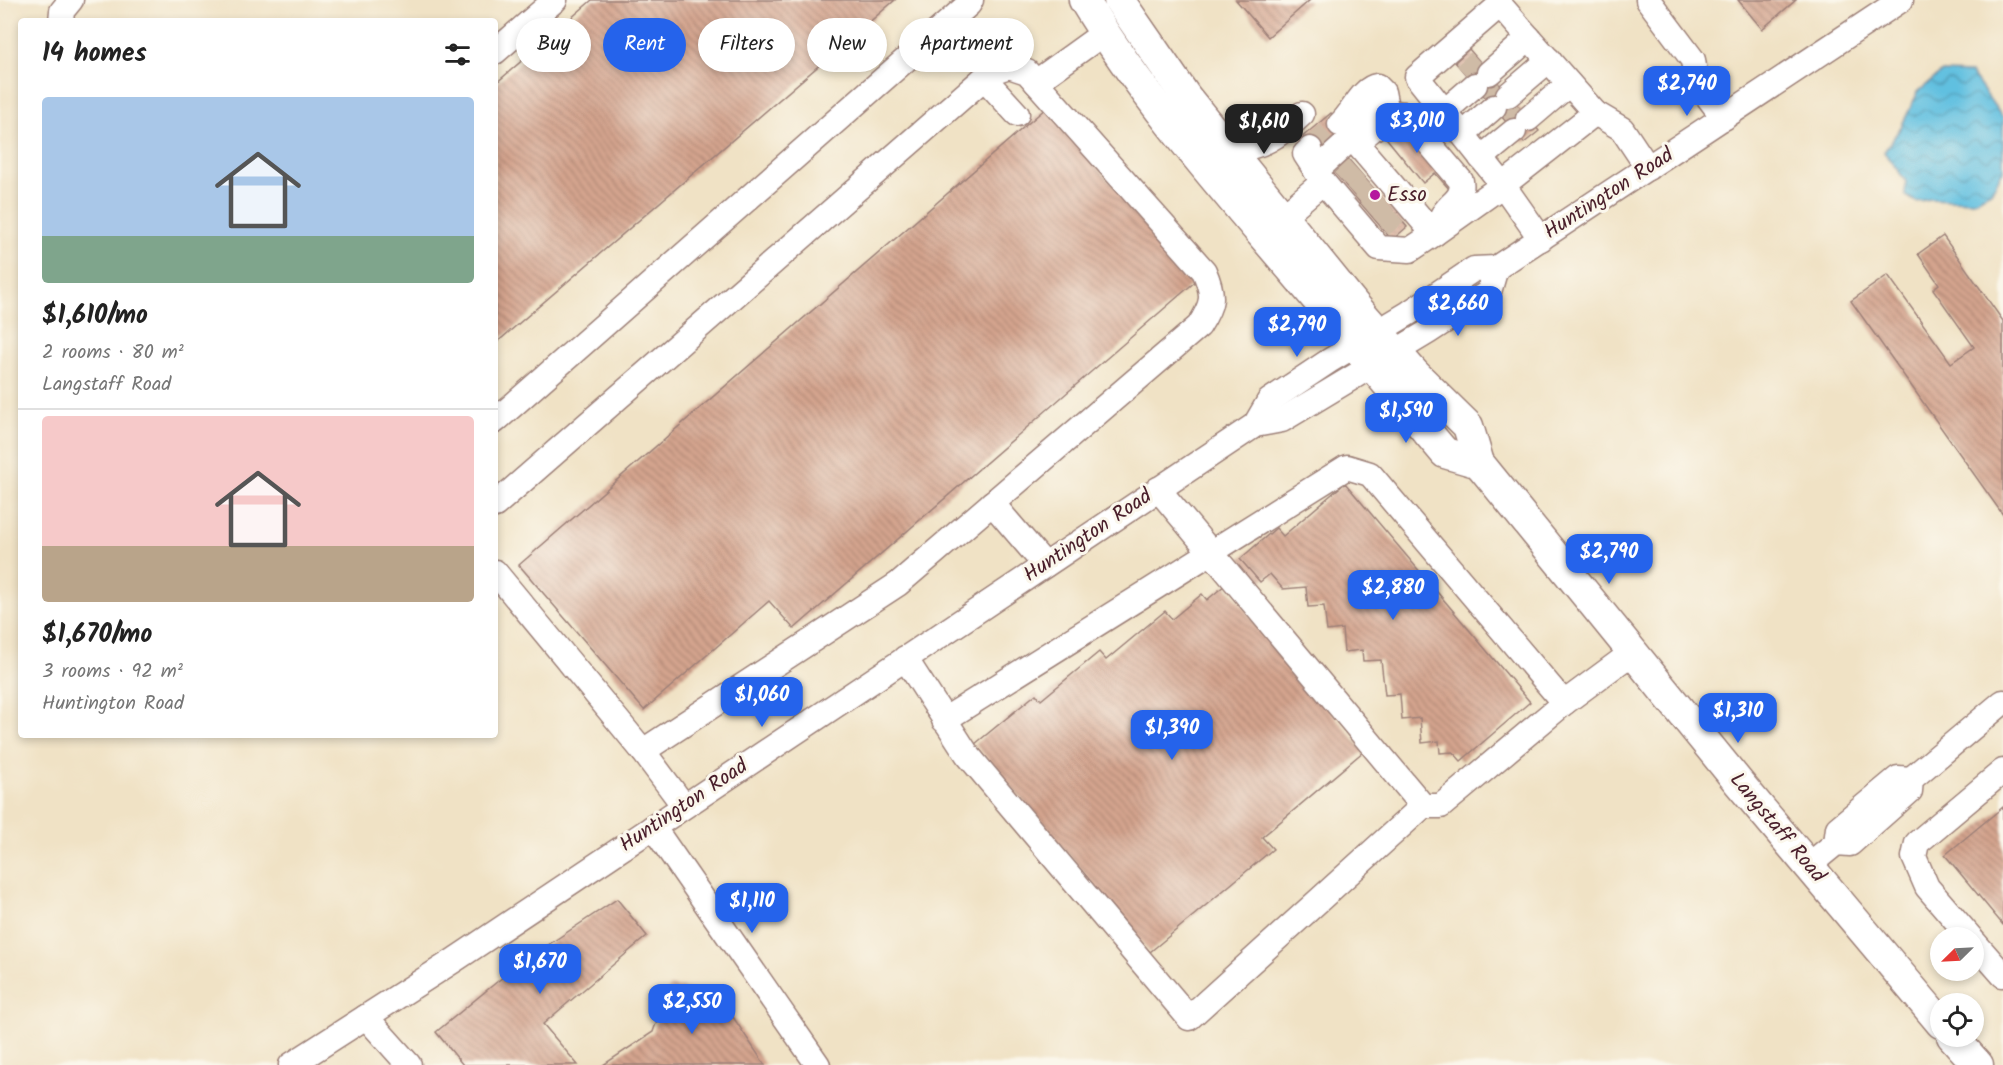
<!DOCTYPE html>
<html lang="en">
<head>
<meta charset="utf-8">
<style>
  body { margin:0; font-family:Kalam,sans-serif; background:#f2f2f2; color:#222; height:100vh; display:flex; flex-direction:column; font-size:22px; white-space:nowrap }
  * { box-sizing:border-box; margin:0 }
  p { font-size:20px; color:#767676 }
  .icon { flex:none; width:33px; height:33px; fill:none; stroke:currentColor; stroke-width:2; stroke-linecap:round; stroke-linejoin:round }
  .map { position:relative; flex:1; overflow:hidden }
  .panel { position:absolute; left:18px; top:18px; width:480px; height:720px; display:flex; flex-direction:column; background:#fff; border-radius:6px; box-shadow:0 3px 9px #0003 }
  .panel>* { flex:none }
  .top-card { position:absolute; left:516px; top:18px; width:570px; height:54px; display:flex; gap:12px }
  .needle { width:39px; rotate:246deg }
  .buttons { position:absolute; left:1930px; top:927px; display:grid; gap:12px }
  .buttons a { display:grid; place-items:center; width:54px; height:54px; border-radius:50%; background:#fff; box-shadow:0 3px 9px #0003; font-size:30px }
  .price { position:absolute; translate:-50% -51px; padding:0 14px; border-radius:12px; background:#2563eb; color:#fff; font-size:20px; line-height:39px; filter:drop-shadow(0 2px 3px #0008) }
  .price::after { content:''; position:absolute; left:50%; top:36px; width:18px; height:14px; margin-left:-9px; background:inherit; clip-path:polygon(0 0,100% 0,50% 100%) }
  .price.selected { background:#222; color:#fff }
  ul { padding:0; list-style:none }
  li { display:grid; align-content:center; gap:12px; height:318px; padding:0 24px }
  li+li { border-top:2px solid #e0e0e0 }
  li span { display:grid; place-items:center; height:186px; border-radius:6px; color:#555 }
  li>.icon { margin-inline-start:auto }
  span .icon { width:108px; height:108px; fill:#fffc; stroke-width:1 }
  li b { font-size:26px }
  h2 { display:flex; justify-content:space-between; align-items:center; height:72px; padding:0 24px; font-size:26px }
  .pill { padding:0 21px; border-radius:27px; background:#fff; box-shadow:0 3px 9px #0003; font-size:21px; line-height:54px }
  .pill.selected { background:#2563eb; color:#fff }
  .map>svg:first-child { display:block }
  .water { fill:url(#water-waves); stroke:#567086; stroke-width:1.5 }
  .building { fill:url(#building-back-hatch) }
  .lines { fill:none; stroke-linecap:round; stroke-linejoin:round }
  .minor-tunnel { stroke:#cfbba6; stroke-width:24; stroke-dasharray:24 12; stroke-linecap:butt }
  .minor-casing { stroke:#9d8078; stroke-width:27 }
  .major-casing { stroke:#9d8078; stroke-width:33 }
  .minor { stroke:#fff; stroke-width:24 }
  .major { stroke:#fff; stroke-width:30 }
  .poi-dot { fill:#b5179e; stroke:#fbf7ec; stroke-width:2 }
  .labels { text-anchor:middle; dominant-baseline:central; stroke-width:6; stroke-linejoin:round; paint-order:stroke }
  .street-label { font-size:21px; fill:#4a1f2b; stroke:#fbf7ec }
  .poi-label { font-size:21px; fill:#4a1f2b; stroke:#fbf7ec; text-anchor:start }
</style>
</head>
<body>
<div class="map">
<svg width="2003" height="1065" viewBox="0 0 2003 1065">
  <defs>
    <pattern id="water-waves" width="16" height="10" patternUnits="userSpaceOnUse" patternTransform="scale(1.5)"><rect width="16" height="10" fill="#61c0e0"/><path d="M0 5q4-4 8 0t8 0" fill="none" stroke="#529bb6"/></pattern>
    <pattern id="building-back-hatch" width="6" height="6" patternUnits="userSpaceOnUse" patternTransform="scale(1.5)"><rect width="6" height="6" fill="#d4a48e"/><path d="M-1 5l2 2M0 0l6 6M5-1l2 2" fill="none" stroke="#ae8574"/></pattern>
  </defs>
  <rect width="100%" height="100%" fill="#fbf7ec"/>
  <filter id="ink" filterUnits="userSpaceOnUse"><feTurbulence type="fractalNoise" baseFrequency=".0167" numOctaves="2"/><feDisplacementMap in="SourceGraphic" scale="12" xChannelSelector="R" yChannelSelector="G"/><feConvolveMatrix kernelMatrix="1 2 1 2 8 2 1 2 1" color-interpolation-filters="sRGB"/></filter>
  <filter id="wash" filterUnits="userSpaceOnUse"><feTurbulence type="fractalNoise" baseFrequency=".008" numOctaves="4" result="noise"/><feDisplacementMap in="SourceGraphic" scale="24" xChannelSelector="R" yChannelSelector="G"/><feGaussianBlur stdDeviation="1.35" result="paint"/><feColorMatrix in="noise" values="0 0 0 0 0 0 0 0 0 0 0 0 0 0 0 0 0 1.4 0 .05"/><feComposite in="paint" operator="in"/></filter>
  <g filter="url(#wash)">
    <rect width="100%" height="100%" fill="#f0e2c5"/>
    <polygon class="water" points="1942,72 1971,73 2003,118 2003,171 1991,192 1973,201 1930,199 1916,202 1905,195 1906,181 1884,152 1901,127 1918,92"/>
    <g id="blocks">
      <g class="building">
        <polygon points="592,0 895,0 495,344 495,84"/>
        <polygon points="1236,0 1310,0 1268,37"/>
        <polygon points="1738,0 1796,0 1762,29"/>
        <polygon points="1469,49 1539,131 1524,143 1455,62"/>
        <polygon points="1046,108 1196,281 794,629 769,601 644,710 519,565"/>
        <polygon points="1331,113 1345,129 1333,139 1329,139 1324,143 1324,146 1314,155 1301,138"/>
        <polygon points="1402,117 1457,183 1450,190 1435,173 1423,183 1383,134"/>
        <polygon points="1344,154 1407,227 1392,240 1329,166"/>
        <polygon points="1943,236 2003,321 2003,515 1851,301 1888,275 1951,363 1974,347 1933,289 1939,284 1918,254"/>
        <polygon points="1345,483 1530,702 1461,761 1453,752 1440,753 1439,741 1422,743 1420,718 1402,720 1400,694 1385,695 1381,660 1363,661 1362,650 1344,652 1342,629 1327,631 1324,606 1308,607 1306,587 1283,589 1270,574 1260,582 1240,559 1276,528 1283,536"/>
        <polygon points="1225,585 1364,751 1262,837 1273,849 1150,952 975,744 1036,694 1041,700 1099,652 1106,660 1165,611 1172,619 1202,594 1207,600"/>
        <polygon points="2003,807 2003,925 1945,855"/>
        <polygon points="617,899 647,936 543,1024 578,1065 463,1065 436,1032 515,967"/>
        <polygon points="669,986 717,993 765,1065 603,1065 653,1032"/>
      </g>
    </g>
  </g>
  <g filter="url(#ink)">
    <use href="#blocks" fill-opacity="0" stroke="#9d8078" stroke-width="1.5"/>
    <g class="lines">
      <g class="minor-tunnel">
        <polyline points="1465,74 1479,61"/>
        <polyline points="1485,96 1499,84"/>
        <polyline points="1505,119 1519,107"/>
        <polyline points="1310,149 1340,124"/>
        <polyline points="1342,181 1356,168"/>
        <polyline points="1355,196 1369,183"/>
        <polyline points="1368,211 1383,198"/>
        <polyline points="1381,226 1396,213"/>
      </g>
      <defs>
        <g id="minor">
          <polyline points="1648,0 1693,60 1696,81 1724,118"/>
          <polyline points="61,21 62,11 71,0"/>
          <polyline points="495,52 555,0"/>
          <polyline points="1489,73 1529,38"/>
          <polyline points="984,78 1017,114"/>
          <polyline points="1036,82 1104,33"/>
          <polyline points="1508,95 1549,60"/>
          <polyline points="1445,111 1475,85"/>
          <polyline points="1595,113 1622,129 1648,168"/>
          <polyline points="1528,119 1569,84"/>
          <path d="M1340,124C1352,114 1362,88 1377,86L1383,92L1385,102L1364,120"/>
          <polyline points="1463,134 1494,107"/>
          <path d="M1356,143L1386,118L1394,113L1404,114L1461,181C1465,200 1447,203 1441,218"/>
          <path d="M1229,149C1261,150 1280,135 1302,114"/>
          <polyline points="1310,149 1305,154 1316,171"/>
          <polyline points="1481,158 1514,131"/>
          <polyline points="1283,216 1323,182 1379,248 1410,250 1434,234 1352,138 1316,171 1323,182"/>
          <polyline points="1434,234 1503,185 1595,113 1500,5 1417,77 1503,185 1541,239"/>
          <polyline points="495,421 969,4 971,0"/>
          <polyline points="1255,425 1269,401 1329,361 1409,313 1474,269 1496,268 1901,0"/>
          <polyline points="1158,489 1423,806 1441,806 1564,703 1633,652"/>
          <polyline points="992,503 1045,565"/>
          <path d="M495,505L991,72L1009,66L1027,72L1204,271C1215,296 1213,304 1199,326L898,584L643,751"/>
          <polyline points="495,572 643,751 684,806"/>
          <polyline points="905,658 967,754 1189,1018 1423,806"/>
          <polyline points="944,720 1347,467 1370,474 1564,703"/>
          <polyline points="1911,779 2003,702"/>
          <polyline points="653,827 818,1065"/>
          <polyline points="1808,866 1836,843 1838,828 1898,778 1911,779 1910,791 1850,844 1836,843"/>
          <polyline points="1971,938 1927,887 1914,857 1917,843 2003,771"/>
          <polyline points="1974,942 2003,975"/>
          <polyline points="366,1017 409,1065"/>
          <polyline points="291,1065 453,961 1255,425 1282,420 1428,332 1489,292 1496,268"/>
        </g>
        <g id="major">
          <path d="M1084,0C1143,98 1219,184 1293,271C1344,331 1394,393 1445,453L1479,463"/>
          <polyline points="1119,0 1186,97 1356,307 1414,373 1468,426 1479,463 1739,783 1941,1023"/>
          <polyline points="1952,1036 1978,1065"/>
        </g>
      </defs>
      <use href="#minor" class="minor-casing"/>
      <use href="#major" class="major-casing"/>
      <use href="#minor" class="minor"/>
      <use href="#major" class="major"/>
    </g>
  </g>
  <circle class="poi-dot" cx="1375" cy="195" r="6"/>
  <g class="labels">
    <g class="street-label">
      <text transform="translate(1609 194) rotate(-33)">Huntington Road</text>
      <text transform="translate(1088 536) rotate(-34)">Huntington Road</text>
      <text transform="translate(684 806) rotate(-34)">Huntington Road</text>
      <text transform="translate(1777 828) rotate(50)">Langstaff Road</text>
    </g>
    <g class="poi-label">
      <text x="1387" y="195">Esso</text>
    </g>
  </g>
</svg>
<div class="buttons">
<a><svg class="needle" viewBox="-14 -14 28 28"><path d="M0-13l5 13h-10z" fill="#e53935"/><path d="M0 13l5-13h-10z" fill="#767676"/></svg></a>
<a><svg class="icon" aria-label="locate" viewBox="0 0 24 24"><circle cx="12" cy="12" r="6"/><path d="M12 2v4M12 18v4M2 12h4M18 12h4"/></svg></a>
</div>
<b class="price" style="left:1687px;top:117px">$2,740</b>
<b class="price" style="left:1417px;top:154px">$3,010</b>
<b class="price selected" style="left:1264px;top:155px">$1,610</b>
<b class="price" style="left:1458px;top:337px">$2,660</b>
<b class="price" style="left:1297px;top:358px">$2,790</b>
<b class="price" style="left:1406px;top:444px">$1,590</b>
<b class="price" style="left:1609px;top:585px">$2,790</b>
<b class="price" style="left:1393px;top:621px">$2,880</b>
<b class="price" style="left:762px;top:728px">$1,060</b>
<b class="price" style="left:1738px;top:744px">$1,310</b>
<b class="price" style="left:1172px;top:761px">$1,390</b>
<b class="price" style="left:752px;top:934px">$1,110</b>
<b class="price" style="left:540px;top:995px">$1,670</b>
<b class="price" style="left:692px;top:1035px">$2,550</b>
<div class="top-card">
<a class="pill">Buy</a>
<a class="pill selected">Rent</a>
<a class="pill">Filters</a>
<a class="pill">New</a>
<a class="pill">Apartment</a>
</div>
<section class="panel">
<h2>14 homes<svg class="icon" aria-label="filters" viewBox="0 0 24 24"><path d="M4 7h16M4 17h16"/><circle cx="9" cy="7" r="2"/><circle cx="15" cy="17" r="2"/></svg></h2>
<ul>
<li><span style="background:linear-gradient(#a9c7e8 75%,#7fa58c 0)"><svg class="icon" aria-label="home" viewBox="0 0 24 24"><path d="M3 11l9-7 9 7M6 9v11h12V9"/></svg></span><div><b>$1,610/mo</b><p>2 rooms · 80 m²</p><p>Langstaff Road</p></div></li>
<li><span style="background:linear-gradient(#f6c9c9 70%,#b9a48a 0)"><svg class="icon" aria-label="home" viewBox="0 0 24 24"><path d="M3 11l9-7 9 7M6 9v11h12V9"/></svg></span><div><b>$1,670/mo</b><p>3 rooms · 92 m²</p><p>Huntington Road</p></div></li>
</ul>
</section>
</div>
</body>
</html>
